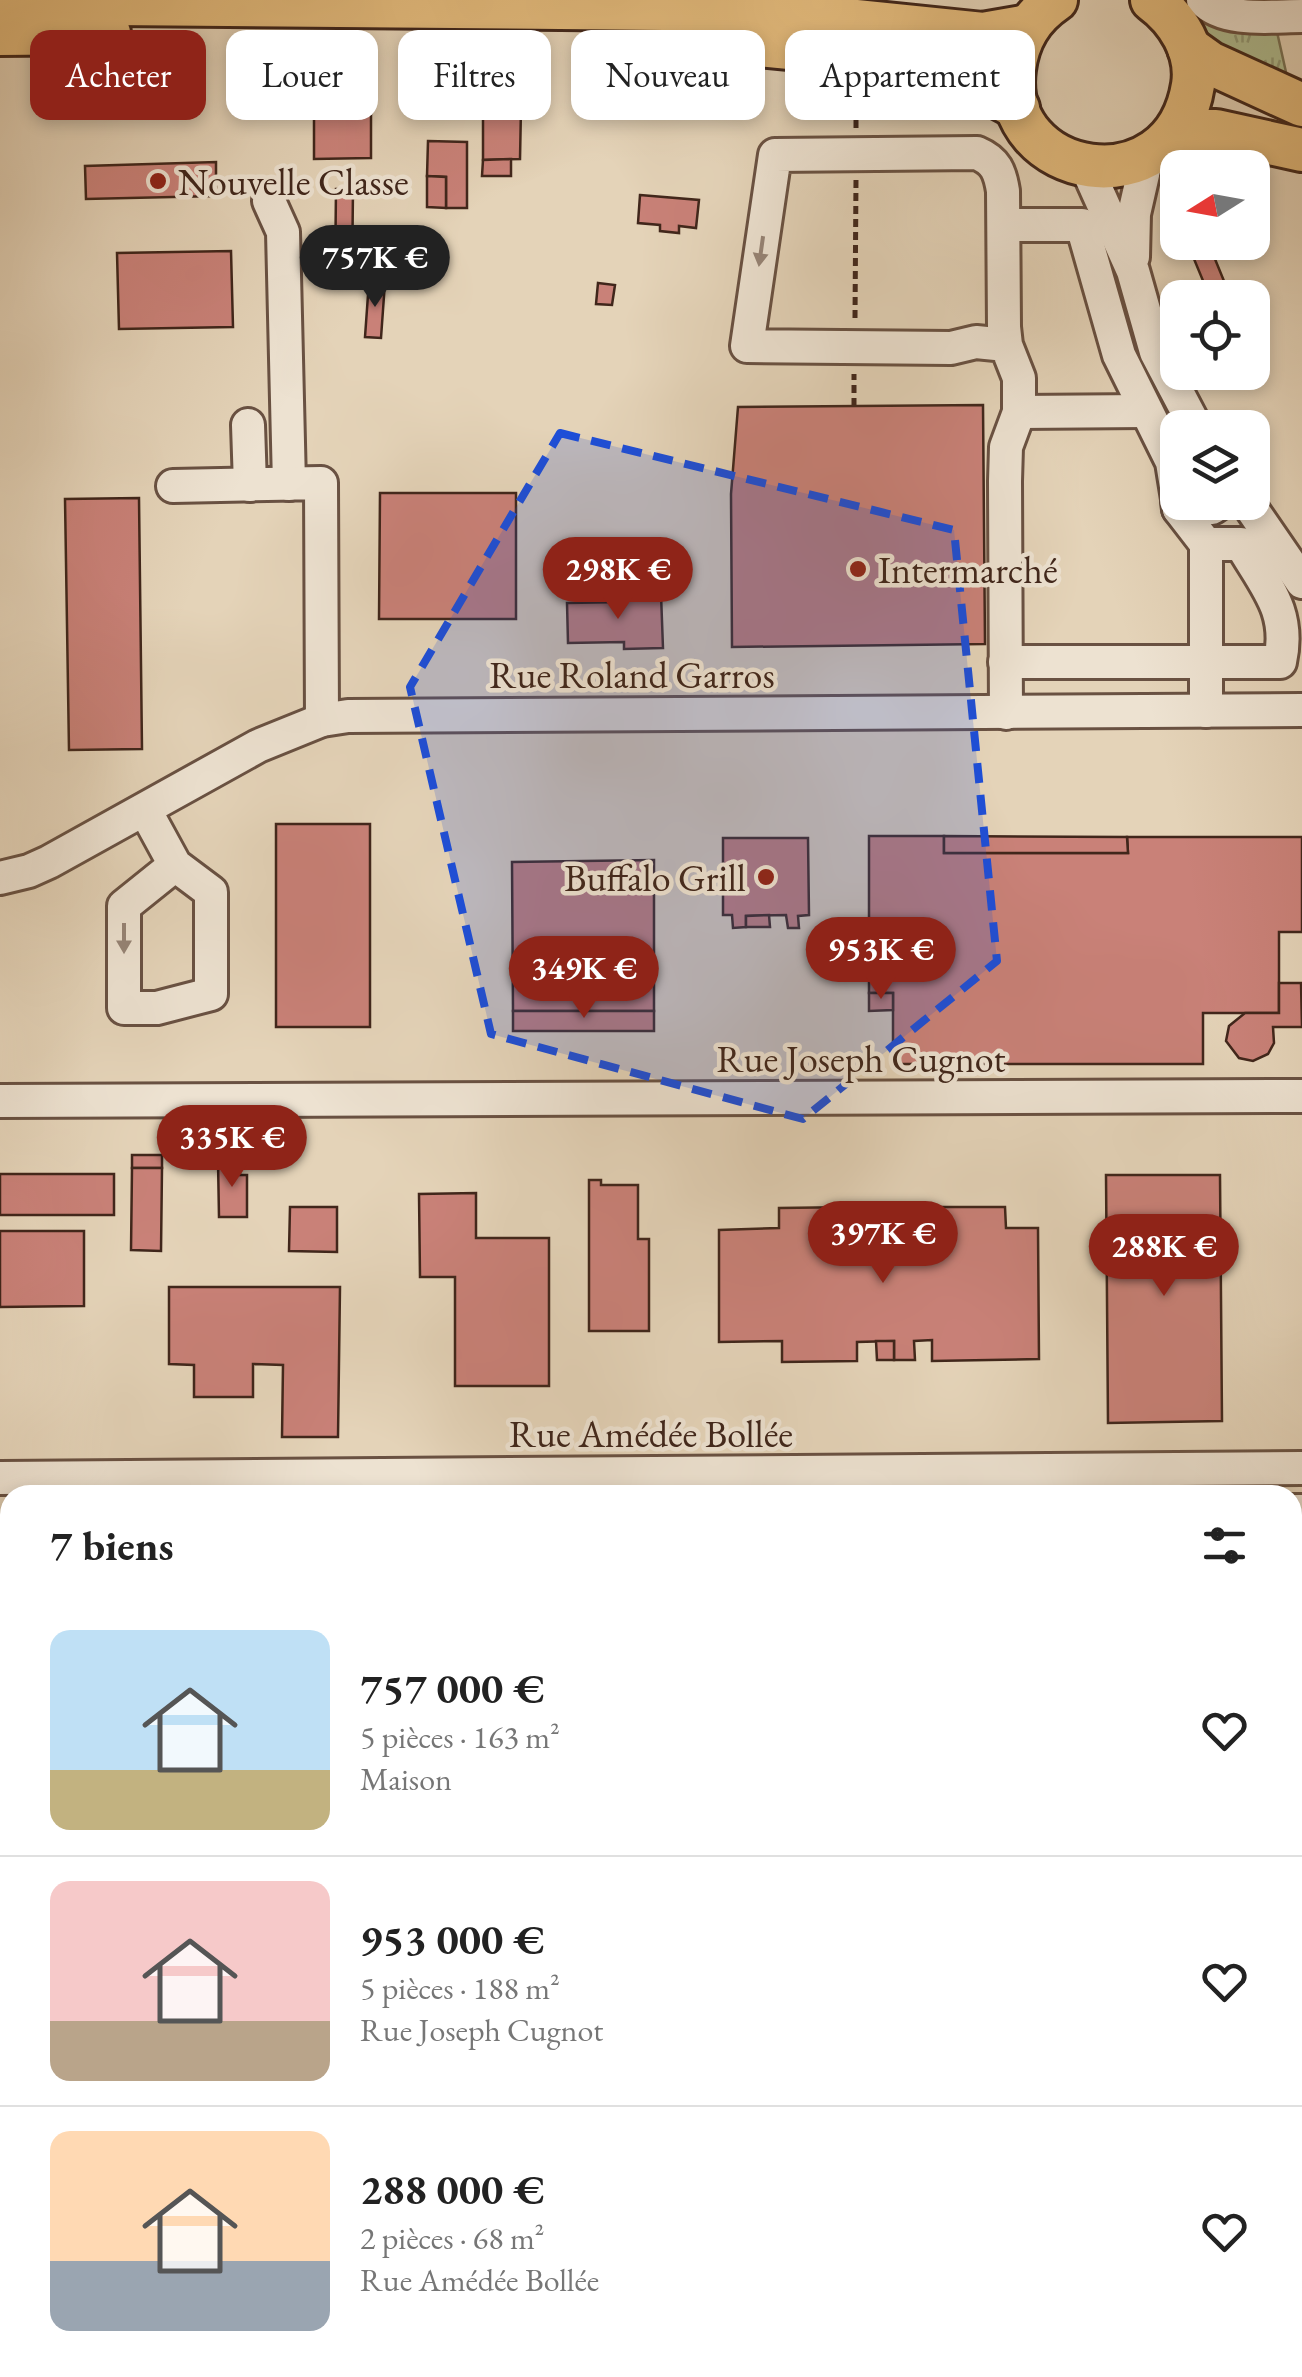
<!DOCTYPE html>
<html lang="fr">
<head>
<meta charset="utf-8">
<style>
  body { margin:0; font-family:"EB Garamond",serif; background:#f6f6f6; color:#222; height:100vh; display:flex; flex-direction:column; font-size:38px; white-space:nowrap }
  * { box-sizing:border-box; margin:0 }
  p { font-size:32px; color:#767676 }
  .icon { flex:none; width:55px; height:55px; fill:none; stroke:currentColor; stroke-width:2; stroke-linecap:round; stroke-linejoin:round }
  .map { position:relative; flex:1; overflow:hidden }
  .drawer { position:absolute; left:0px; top:1485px; width:1302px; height:892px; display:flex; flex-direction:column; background:#fff; border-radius:30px 30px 0 0; box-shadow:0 5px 15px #0003 }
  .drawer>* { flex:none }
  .guide { position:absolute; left:30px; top:30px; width:1242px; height:90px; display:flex; gap:20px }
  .needle { width:65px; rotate:259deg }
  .controls { position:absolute; left:1160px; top:150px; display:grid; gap:20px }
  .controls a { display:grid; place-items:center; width:110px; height:110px; border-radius:20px; background:#fff; box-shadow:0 5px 15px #0003; font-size:50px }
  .price { position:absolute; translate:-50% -85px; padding:0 22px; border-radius:35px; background:#8f2418; color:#fff; font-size:32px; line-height:65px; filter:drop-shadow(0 2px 5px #0008) }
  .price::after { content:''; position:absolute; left:50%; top:60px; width:30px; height:22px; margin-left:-15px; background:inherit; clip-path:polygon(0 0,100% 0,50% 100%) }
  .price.current { background:#222; color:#fff }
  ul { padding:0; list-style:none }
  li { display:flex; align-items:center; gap:30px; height:250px; padding:0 50px }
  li+li { border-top:2px solid #e0e0e0 }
  li span { display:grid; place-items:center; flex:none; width:280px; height:200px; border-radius:20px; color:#555 }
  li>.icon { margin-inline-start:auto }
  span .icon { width:120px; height:120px; fill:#fffc; stroke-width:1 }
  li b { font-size:42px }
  h2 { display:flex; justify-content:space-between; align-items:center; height:120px; padding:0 50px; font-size:42px }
  .pill { padding:0 35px; border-radius:20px; background:#fff; box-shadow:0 5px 15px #0003; font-size:35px; line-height:90px }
  .pill.current { background:#8f2418; color:#fff }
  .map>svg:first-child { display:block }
  .grass { fill:url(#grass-tufts); stroke:#787257; stroke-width:2.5 }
  .building { fill:#c98178; stroke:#40261b; stroke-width:2.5 }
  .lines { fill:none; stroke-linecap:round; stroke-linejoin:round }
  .minor-casing { stroke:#695142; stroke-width:38 }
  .major-casing { stroke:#40261b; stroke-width:48 }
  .path { stroke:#40261b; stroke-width:5; stroke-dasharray:8 5; stroke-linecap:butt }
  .minor { stroke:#ede2d1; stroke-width:32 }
  .major { stroke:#e2ba7c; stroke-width:42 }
  .oneway { fill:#968476 }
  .marked { fill:#1d4ed8; fill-opacity:0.2; stroke:#1d4ed8; stroke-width:8; stroke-dasharray:20 12; stroke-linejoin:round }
  .poi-dot { fill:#8f2418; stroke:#ede2d1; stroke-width:4 }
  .labels { text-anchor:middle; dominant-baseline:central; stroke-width:9; stroke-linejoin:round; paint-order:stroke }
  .poi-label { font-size:38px; fill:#40261b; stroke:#ede2d1; text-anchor:start }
  .street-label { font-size:38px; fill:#40261b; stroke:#ede2d1 }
</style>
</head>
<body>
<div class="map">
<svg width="1302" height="2377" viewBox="0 0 1302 2377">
  <defs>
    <pattern id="grass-tufts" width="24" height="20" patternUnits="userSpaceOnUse" patternTransform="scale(2.5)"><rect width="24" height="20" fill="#afbe93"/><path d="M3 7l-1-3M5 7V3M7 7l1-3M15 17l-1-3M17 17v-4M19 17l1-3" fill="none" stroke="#909a77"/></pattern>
  </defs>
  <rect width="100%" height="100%" fill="#e4d3b8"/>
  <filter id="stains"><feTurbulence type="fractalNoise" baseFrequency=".002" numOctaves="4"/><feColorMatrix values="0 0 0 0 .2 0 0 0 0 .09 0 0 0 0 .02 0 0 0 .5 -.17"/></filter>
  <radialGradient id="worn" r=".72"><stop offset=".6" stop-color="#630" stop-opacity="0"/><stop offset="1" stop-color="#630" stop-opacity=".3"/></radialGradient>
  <polygon class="grass" points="1179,0 1190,0 1277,32 1288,81 1217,50"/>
  <g class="building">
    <polygon points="314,56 371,57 371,158 314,159"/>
    <polygon points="436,56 453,56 454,73 437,73"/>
    <polygon points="453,56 522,56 520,159 483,160 483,69 453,69"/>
    <polygon points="428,141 467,142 467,208 446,208 446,177 427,176"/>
    <polygon points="511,159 511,176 482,176 483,160"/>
    <polygon points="216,162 216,196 86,199 85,166"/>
    <polygon points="427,176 446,177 446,208 427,207"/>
    <polygon points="336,189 353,189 352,281 335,281"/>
    <polygon points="640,195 699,200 696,228 679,226 679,233 660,231 660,225 638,223"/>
    <polygon points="1187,242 1208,242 1224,281 1206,288"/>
    <polygon points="231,251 233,327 119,329 117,253"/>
    <polygon points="369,281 385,282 381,338 365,337"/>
    <polygon points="598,283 615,285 612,305 596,304"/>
    <polygon points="983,405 985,644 732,647 731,494 738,407"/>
    <polygon points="380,493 516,493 516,619 379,619"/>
    <polygon points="139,498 142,749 69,750 65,499"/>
    <polygon points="623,594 661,594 663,648 624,649 624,642 568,643 567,603 623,602"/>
    <rect x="276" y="824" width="94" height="203"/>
    <polygon points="869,836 944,836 944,853 1128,853 1127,837 1302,837 1302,932 1279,932 1279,1013 1203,1013 1203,1064 893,1064 893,993 869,993"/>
    <polygon points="944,836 1127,837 1128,853 944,853"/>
    <polygon points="723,838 808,838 809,915 798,916 799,928 788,928 786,915 746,916 746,927 733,928 732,915 723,915"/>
    <polygon points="654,860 654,1011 513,1011 512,862"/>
    <polygon points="769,915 770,927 746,927 746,916"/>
    <polygon points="1279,983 1301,983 1302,1027 1273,1027 1274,1043 1268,1054 1253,1061 1239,1058 1226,1041 1229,1026 1245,1013 1279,1013"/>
    <polygon points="869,993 893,993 893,1010 869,1011"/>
    <rect x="513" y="1011" width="141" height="20"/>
    <rect x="132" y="1155" width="30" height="13"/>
    <polygon points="218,1161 240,1162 240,1175 247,1175 247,1217 219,1217"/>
    <polygon points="132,1168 162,1168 161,1251 131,1250"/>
    <rect x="0" y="1174" width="114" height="41"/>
    <polygon points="1106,1175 1220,1175 1222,1421 1108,1423"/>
    <polygon points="589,1180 601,1180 601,1185 638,1185 638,1239 649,1239 649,1331 589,1331"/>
    <polygon points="476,1193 476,1238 549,1238 549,1386 455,1386 455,1277 420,1277 419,1194"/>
    <polygon points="290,1207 337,1207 337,1252 289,1251"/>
    <polygon points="854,1207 854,1228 929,1227 929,1207 1005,1207 1006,1228 1038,1228 1039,1359 932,1361 932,1340 914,1341 915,1360 894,1360 894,1341 857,1342 857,1361 782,1362 782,1341 719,1342 719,1230 779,1228 779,1208"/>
    <polygon points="0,1231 84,1231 84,1306 0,1307"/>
    <polygon points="169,1287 340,1287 338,1437 282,1437 283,1365 253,1364 253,1397 194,1397 194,1365 169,1364"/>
    <polygon points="876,1341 894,1341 894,1360 877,1360"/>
    <rect x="1292" y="1613" width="10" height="196"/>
    <polygon points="0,1941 10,1941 10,2166 0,2177"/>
    <polygon points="630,2368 781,2368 782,2369 777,2377 711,2377 695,2369 681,2368 675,2377 635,2377"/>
    <rect x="839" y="2368" width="190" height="9"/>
  </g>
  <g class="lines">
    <defs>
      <g id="minor">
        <path d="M1203,0C1225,23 1273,16 1302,16"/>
        <polyline points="1086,166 1133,271 1156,352 1196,428"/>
        <polyline points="269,201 283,232 289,484"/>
        <polyline points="1004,225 1082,225 1119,355 1172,462 1178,499"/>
        <polyline points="1133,257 1134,214 1147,157"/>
        <path d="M1006,345L976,342L951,348L747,346L775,155L977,153C996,161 1000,172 1003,191L1004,327L1006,345L1019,378V412L1006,447L1005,481L1006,713"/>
        <polyline points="1019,412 1146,411"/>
        <polyline points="248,425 250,485"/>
        <polyline points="173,486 321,483 322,720"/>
        <polyline points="1178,502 1179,509 1206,544 1206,711"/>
        <polyline points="1247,502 1302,582"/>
        <polyline points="1179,509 1212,508 1221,502"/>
        <path d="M1005,662H1280C1291,611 1266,587 1241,544H1206"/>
        <polyline points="145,810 175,865 211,892 211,994 157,1008 124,1008 124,906 175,865"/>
        <polyline points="0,878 29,871 49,862 258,746 322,720 348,716 1302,710"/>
        <polyline points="0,1101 1302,1096"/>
        <polyline points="0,1478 1302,1468"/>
        <polyline points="1292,1511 1302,1511"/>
      </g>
      <g id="major">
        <path d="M1056,0C1031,17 1018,39 1014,69C999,179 1173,211 1193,85C1198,51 1178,19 1152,0"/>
        <polyline points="0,3 665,9 808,16 983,34 1028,26"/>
        <polyline points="0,34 109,33"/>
        <polyline points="695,39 872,56 957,75 1018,108"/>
        <polyline points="1189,48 1210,63 1302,105"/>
        <polyline points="1177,131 1216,131 1302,150"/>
      </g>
    </defs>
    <use href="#minor" class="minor-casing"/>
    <use href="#major" class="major-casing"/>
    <g class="path">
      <polyline points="856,128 856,107 934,106"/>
      <polyline points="855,318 856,179"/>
      <polyline points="854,406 854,374"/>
    </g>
    <use href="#minor" class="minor"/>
    <use href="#major" class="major"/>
  </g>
  <defs><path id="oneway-solid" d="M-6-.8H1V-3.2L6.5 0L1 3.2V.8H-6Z" transform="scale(2.5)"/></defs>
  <g class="oneway">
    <use href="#oneway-solid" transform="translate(761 251) rotate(98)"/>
    <use href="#oneway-solid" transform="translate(124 938) rotate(90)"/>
  </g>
  <path class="marked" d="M560,433L954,530L997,961L803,1119L491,1034L410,687Z"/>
  <g class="poi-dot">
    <circle cx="158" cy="181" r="10"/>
    <circle cx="858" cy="569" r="10"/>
    <circle cx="766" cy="877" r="10"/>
  </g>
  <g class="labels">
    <g class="poi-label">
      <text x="178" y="181">Nouvelle Classe</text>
      <text x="878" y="569">Intermarché</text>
      <text x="746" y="877" text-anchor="end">Buffalo Grill</text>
    </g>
    <g class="street-label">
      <text x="632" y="674">Rue Roland Garros</text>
      <text x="861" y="1058">Rue Joseph Cugnot</text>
      <text x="651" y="1433">Rue Amédée Bollée</text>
    </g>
  </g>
  <rect width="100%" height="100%" filter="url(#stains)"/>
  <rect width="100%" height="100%" fill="url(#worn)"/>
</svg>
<div class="controls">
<a><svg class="needle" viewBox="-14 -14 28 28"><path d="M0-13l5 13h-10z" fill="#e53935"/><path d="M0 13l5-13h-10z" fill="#767676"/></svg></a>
<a><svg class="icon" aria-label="locate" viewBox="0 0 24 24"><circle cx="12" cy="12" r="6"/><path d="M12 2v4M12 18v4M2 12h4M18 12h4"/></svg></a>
<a><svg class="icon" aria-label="layers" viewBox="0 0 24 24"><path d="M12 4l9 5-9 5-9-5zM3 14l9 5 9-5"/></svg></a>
</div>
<b class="price current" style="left:375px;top:310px">757K €</b>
<b class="price" style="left:618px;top:622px">298K €</b>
<b class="price" style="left:881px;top:1002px">953K €</b>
<b class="price" style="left:584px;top:1021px">349K €</b>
<b class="price" style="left:232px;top:1190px">335K €</b>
<b class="price" style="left:883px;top:1286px">397K €</b>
<b class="price" style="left:1164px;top:1299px">288K €</b>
<div class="guide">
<a class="pill current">Acheter</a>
<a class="pill">Louer</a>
<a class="pill">Filtres</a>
<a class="pill">Nouveau</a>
<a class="pill">Appartement</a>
</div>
<section class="drawer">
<h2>7 biens<svg class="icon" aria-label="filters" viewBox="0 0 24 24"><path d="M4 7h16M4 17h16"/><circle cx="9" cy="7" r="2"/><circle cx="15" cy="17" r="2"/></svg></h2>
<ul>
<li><span style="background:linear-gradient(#bfe0f5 70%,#c2b280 0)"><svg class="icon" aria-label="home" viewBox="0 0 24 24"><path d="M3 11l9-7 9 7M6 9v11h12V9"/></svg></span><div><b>757 000 €</b><p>5 pièces · 163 m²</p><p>Maison</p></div><svg class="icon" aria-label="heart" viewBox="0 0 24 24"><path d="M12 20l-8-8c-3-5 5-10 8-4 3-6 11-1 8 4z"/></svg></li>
<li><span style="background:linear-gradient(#f6c9c9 70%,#b9a48a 0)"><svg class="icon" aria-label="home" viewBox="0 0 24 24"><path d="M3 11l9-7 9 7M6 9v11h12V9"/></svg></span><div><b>953 000 €</b><p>5 pièces · 188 m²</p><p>Rue Joseph Cugnot</p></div><svg class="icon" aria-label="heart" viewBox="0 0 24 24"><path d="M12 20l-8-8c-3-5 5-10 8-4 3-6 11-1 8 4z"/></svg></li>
<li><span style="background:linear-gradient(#ffd9b3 65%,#9aa5b1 0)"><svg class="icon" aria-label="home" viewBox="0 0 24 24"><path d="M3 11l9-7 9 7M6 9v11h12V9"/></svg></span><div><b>288 000 €</b><p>2 pièces · 68 m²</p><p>Rue Amédée Bollée</p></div><svg class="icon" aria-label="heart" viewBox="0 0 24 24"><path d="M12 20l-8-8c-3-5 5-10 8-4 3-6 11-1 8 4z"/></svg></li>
</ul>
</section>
</div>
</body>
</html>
